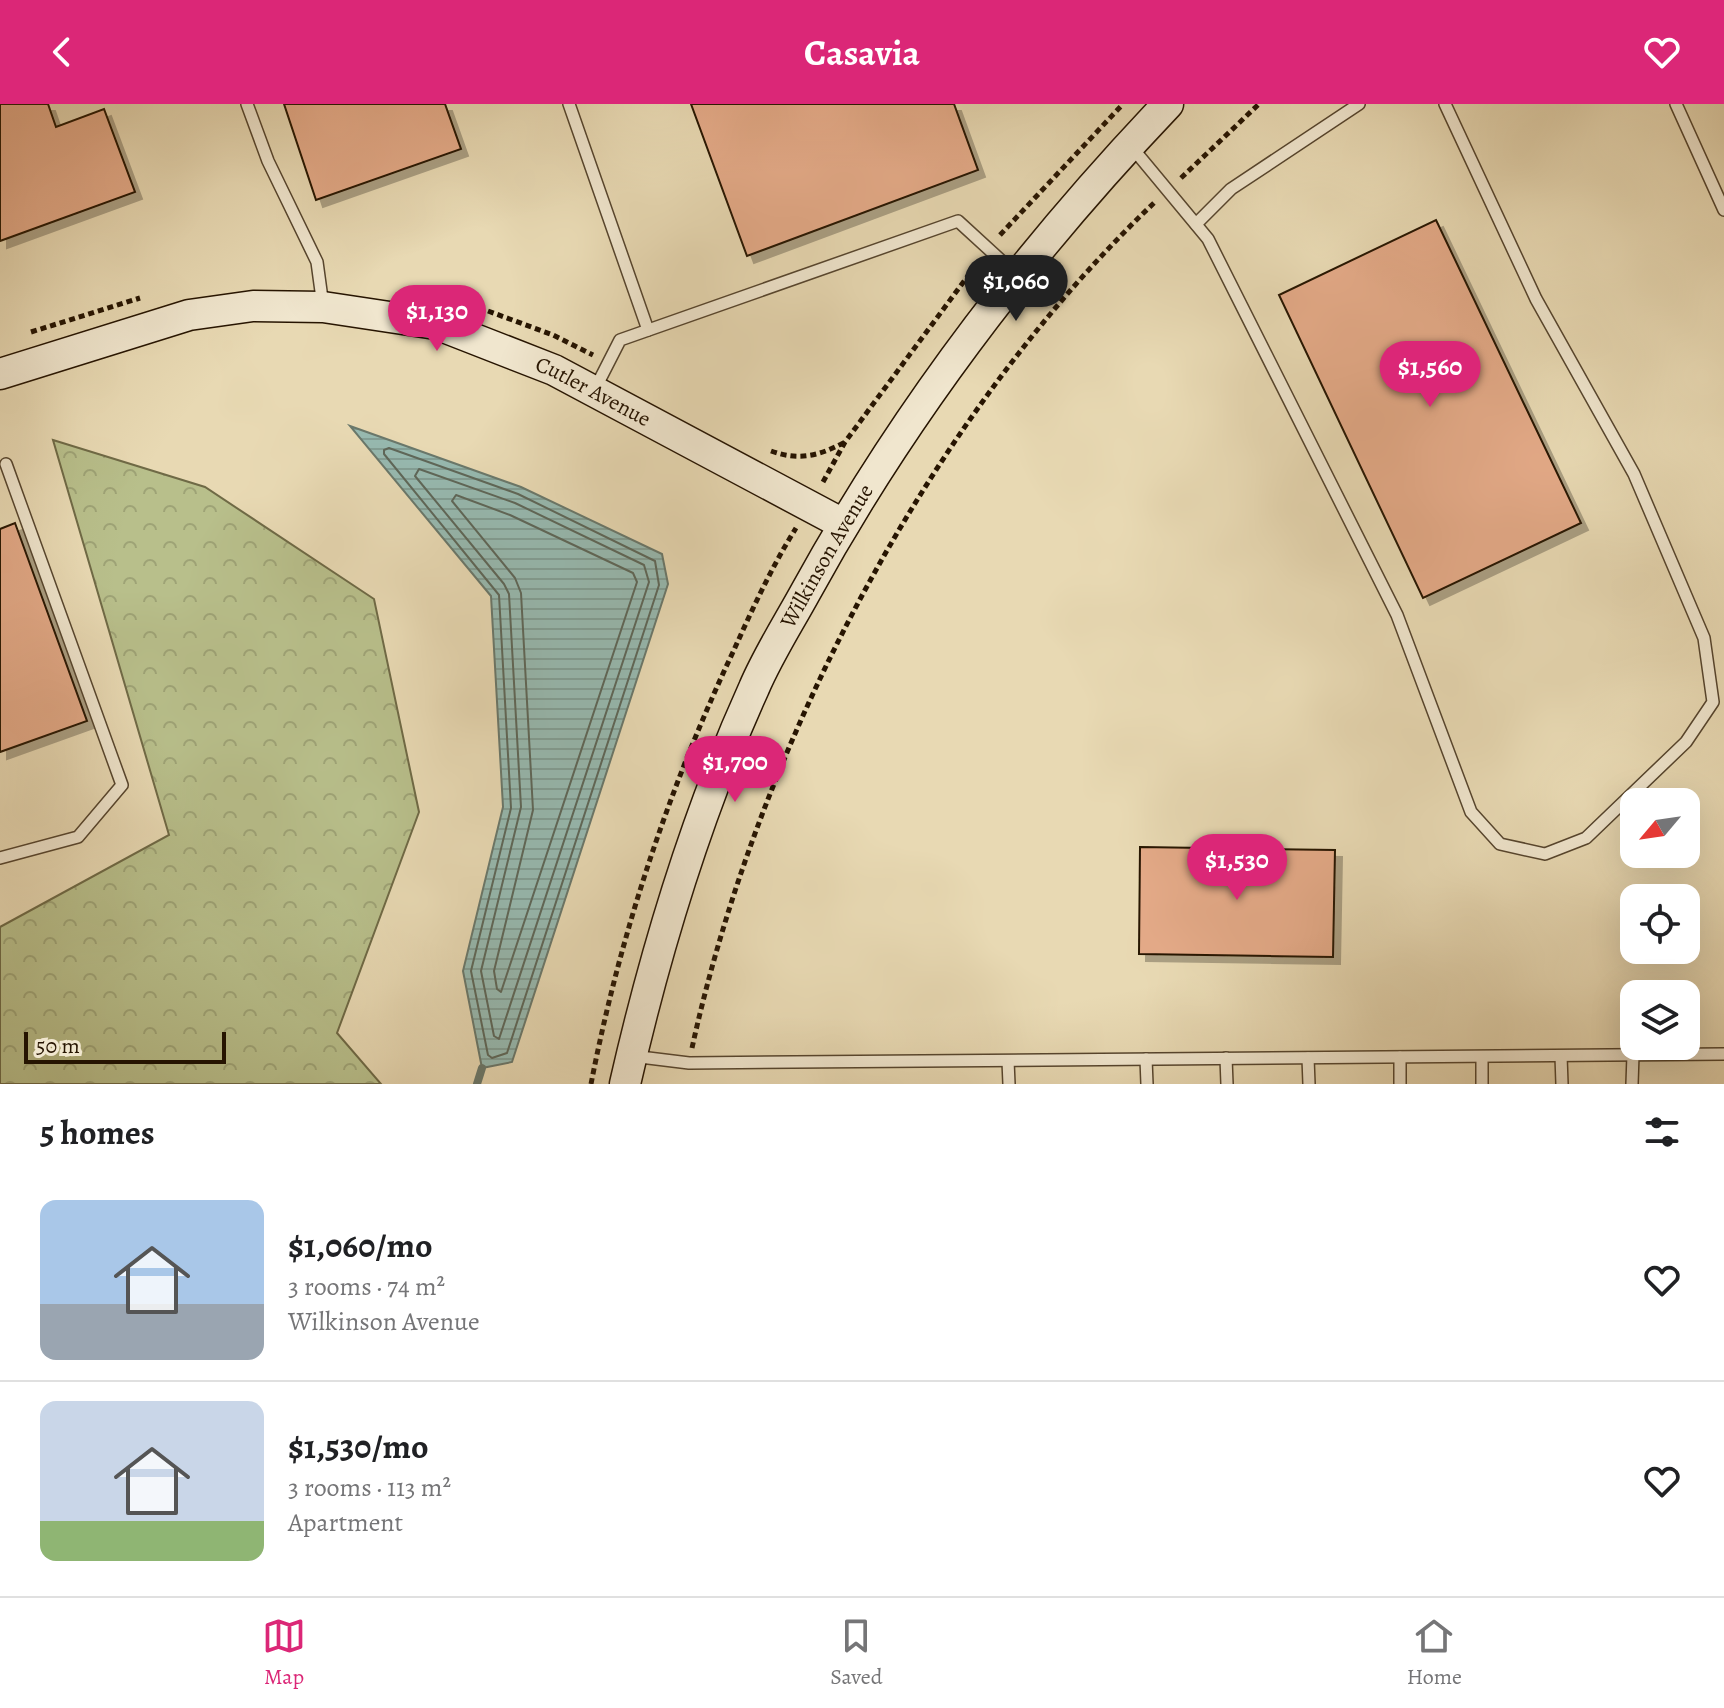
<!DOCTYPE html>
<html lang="en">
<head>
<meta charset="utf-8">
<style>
  body { margin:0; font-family:Alegreya,serif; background:#f6f6f6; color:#202124; height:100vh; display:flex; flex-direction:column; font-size:30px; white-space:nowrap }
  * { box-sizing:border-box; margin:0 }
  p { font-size:26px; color:#757577 }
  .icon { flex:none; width:44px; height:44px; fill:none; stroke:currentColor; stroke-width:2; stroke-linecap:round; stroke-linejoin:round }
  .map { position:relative; height:980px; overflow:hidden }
  .sheet { display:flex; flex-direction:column; background:#fff; flex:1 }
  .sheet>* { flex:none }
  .needle { width:52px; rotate:241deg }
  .fabs { position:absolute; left:1620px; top:684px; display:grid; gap:16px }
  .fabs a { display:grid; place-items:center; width:80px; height:80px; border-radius:16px; background:#fff; box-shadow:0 8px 32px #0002; font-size:40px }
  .scale { position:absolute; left:24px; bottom:20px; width:202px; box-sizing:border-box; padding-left:8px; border:4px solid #261401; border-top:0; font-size:22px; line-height:28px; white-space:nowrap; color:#261401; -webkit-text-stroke:6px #f0e6ce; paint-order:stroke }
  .price { position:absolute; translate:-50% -68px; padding:0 18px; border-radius:28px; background:#db2777; color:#fff; font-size:26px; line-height:52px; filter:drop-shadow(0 2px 4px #0008) }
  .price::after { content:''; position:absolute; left:50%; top:48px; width:24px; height:18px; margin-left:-12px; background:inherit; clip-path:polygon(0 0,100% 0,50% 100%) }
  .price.current { background:#222; color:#fff }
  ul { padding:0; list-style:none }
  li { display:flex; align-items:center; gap:24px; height:200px; padding:0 40px }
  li+li { border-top:2px solid #e0e0e0 }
  li span { display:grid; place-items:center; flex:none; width:224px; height:160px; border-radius:16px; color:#555 }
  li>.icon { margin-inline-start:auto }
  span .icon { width:96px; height:96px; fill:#fffc; stroke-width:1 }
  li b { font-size:34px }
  h2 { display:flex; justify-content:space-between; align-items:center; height:96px; padding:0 40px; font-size:34px }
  header { display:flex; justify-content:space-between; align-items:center; height:104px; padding:0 40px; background:#db2777; color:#fff; font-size:36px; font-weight:700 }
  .menu { display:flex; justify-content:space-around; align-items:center; height:112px; border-top:2px solid #e0e0e0; background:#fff; font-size:22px; color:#757577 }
  .menu a { display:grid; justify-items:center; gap:4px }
  .menu .current { color:#db2777 }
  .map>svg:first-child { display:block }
  .forest { fill:url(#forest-crowns); stroke:#6f6a46; stroke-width:2 }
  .water { fill:url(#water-rules); stroke:#6a786b; stroke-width:2 }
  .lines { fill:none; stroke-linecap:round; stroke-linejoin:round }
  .shore { stroke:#5e6759; stroke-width:2 }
  .stream { stroke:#6a786b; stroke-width:8 }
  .building { fill:#e4aa88; stroke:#261401; stroke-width:2; filter:url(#shadow) }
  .lane-casing { stroke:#56452e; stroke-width:14 }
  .secondary-casing { stroke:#261401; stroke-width:33 }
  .path { stroke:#261401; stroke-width:5; stroke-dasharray:6 4; stroke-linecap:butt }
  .lane { stroke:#f0e6ce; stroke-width:11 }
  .secondary { stroke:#f0e6ce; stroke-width:30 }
  .labels { text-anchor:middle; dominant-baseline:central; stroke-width:6; stroke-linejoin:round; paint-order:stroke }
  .street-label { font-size:22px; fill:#261401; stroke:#f0e6ce }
</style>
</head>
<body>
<header><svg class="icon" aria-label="back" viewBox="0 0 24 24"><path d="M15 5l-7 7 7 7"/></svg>Casavia<svg class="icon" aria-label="heart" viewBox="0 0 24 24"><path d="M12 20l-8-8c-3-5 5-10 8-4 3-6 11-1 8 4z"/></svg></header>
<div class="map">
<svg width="1724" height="980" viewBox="0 0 1724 980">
  <defs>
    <pattern id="forest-crowns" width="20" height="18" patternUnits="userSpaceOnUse" patternTransform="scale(2)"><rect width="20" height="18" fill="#b8bf8b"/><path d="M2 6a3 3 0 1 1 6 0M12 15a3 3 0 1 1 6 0" fill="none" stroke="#9ea376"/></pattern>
    <pattern id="water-rules" width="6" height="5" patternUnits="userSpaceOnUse" patternTransform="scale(2)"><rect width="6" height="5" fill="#97bab1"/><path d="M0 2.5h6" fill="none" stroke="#829f96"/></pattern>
    <filter id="shadow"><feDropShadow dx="7" dy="7" stdDeviation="0" flood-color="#0004"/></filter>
  </defs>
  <rect width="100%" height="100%" fill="#e8d9b3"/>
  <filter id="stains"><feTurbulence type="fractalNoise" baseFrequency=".0025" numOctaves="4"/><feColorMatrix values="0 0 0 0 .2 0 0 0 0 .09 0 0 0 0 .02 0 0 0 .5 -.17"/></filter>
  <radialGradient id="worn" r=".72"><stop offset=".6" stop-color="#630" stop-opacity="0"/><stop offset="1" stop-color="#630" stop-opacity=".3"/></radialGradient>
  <polygon class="forest" points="53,336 205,383 374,495 419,708 337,929 381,980 0,980 0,823 169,731"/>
  <polygon class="water" points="350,322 521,383 662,450 668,480 512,958 482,964 463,867 503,703 491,492"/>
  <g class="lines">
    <g class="shore">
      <polygon points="389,344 518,390 655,457 659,481 507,949 492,954 488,951 471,867 511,704 499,491 384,350 384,346"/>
      <polygon points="419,365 515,399 644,461 649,478 499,935 494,932 481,867 521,703 509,490 504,480 415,372"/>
      <polygon points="456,391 510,411 633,469 637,478 501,888 497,885 494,867 533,706 521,489 515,474 452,397"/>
    </g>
    <polyline class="stream" points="477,980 482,964"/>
  </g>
  <g class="building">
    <polygon points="0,0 48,0 56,23 104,5 135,88 0,137"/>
    <polygon points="284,0 445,0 461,45 316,96"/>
    <polygon points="691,0 954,0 978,66 747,152"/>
    <polygon points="1436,116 1581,419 1423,494 1279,191"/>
    <polygon points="15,419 87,617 0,648 0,425"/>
    <polygon points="1140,743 1335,746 1333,853 1139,850"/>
  </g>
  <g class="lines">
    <defs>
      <g id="lane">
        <polyline points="247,0 268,57 317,158 323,202"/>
        <polyline points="569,0 648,226"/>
        <polyline points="1676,0 1724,106"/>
        <polyline points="1130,41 1208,135 1397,511 1471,708 1500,740 1545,750 1586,734 1686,638 1713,598 1704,534 1634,370 1536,195 1445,0"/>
        <polyline points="1196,120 1231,85 1359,0"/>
        <polyline points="595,285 620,236 958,117 1018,172"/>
        <polyline points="0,754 78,733 122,681 6,360"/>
        <polyline points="632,952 689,959 1724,950"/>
        <polyline points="1561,952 1562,980"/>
        <polyline points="1226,954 1227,980"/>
        <polyline points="1308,954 1309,980"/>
        <polyline points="1146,955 1147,980"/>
        <polyline points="1008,957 1009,980"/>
        <polyline points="1400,980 1400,953"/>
        <polyline points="1482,980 1482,953"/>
        <polyline points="1632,980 1633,951"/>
      </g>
      <g id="secondary">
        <path id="s1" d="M0,270L189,211L253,202L323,203L436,220L554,266L843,420"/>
        <path id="s2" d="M625,980C656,844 696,712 754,584C768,551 788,520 805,489C903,310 1028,147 1168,0"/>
      </g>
    </defs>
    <use href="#lane" class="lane-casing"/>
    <use href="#secondary" class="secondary-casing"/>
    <g class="path">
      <polyline points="1181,74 1259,0"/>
      <polyline points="1000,131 1123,0"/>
      <polyline points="488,207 553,231 593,251"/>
      <polyline points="31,228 140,194"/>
      <path d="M771,347C799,357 819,352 845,338"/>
      <polyline points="823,378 845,338 979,157"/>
      <path d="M692,944C758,642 931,310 1156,97"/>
      <path d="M591,980C620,831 668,686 733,548C752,506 771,464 796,424"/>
    </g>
    <use href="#lane" class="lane"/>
    <use href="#secondary" class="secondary"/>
  </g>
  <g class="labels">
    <g class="street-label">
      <text stroke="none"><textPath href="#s1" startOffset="618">Cutler Avenue</textPath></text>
      <text stroke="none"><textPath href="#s2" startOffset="568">Wilkinson Avenue</textPath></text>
    </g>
  </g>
  <rect width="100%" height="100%" filter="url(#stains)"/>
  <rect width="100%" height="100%" fill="url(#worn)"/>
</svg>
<div class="fabs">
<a><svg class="needle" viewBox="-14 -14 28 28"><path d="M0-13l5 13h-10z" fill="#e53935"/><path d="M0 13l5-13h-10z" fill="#757577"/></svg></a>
<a><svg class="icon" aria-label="locate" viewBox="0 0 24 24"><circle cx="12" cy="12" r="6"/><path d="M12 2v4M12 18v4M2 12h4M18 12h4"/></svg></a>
<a><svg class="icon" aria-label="layers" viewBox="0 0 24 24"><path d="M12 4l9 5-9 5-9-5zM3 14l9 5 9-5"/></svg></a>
</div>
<div class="scale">50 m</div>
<b class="price current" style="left:1016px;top:219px">$1,060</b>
<b class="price" style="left:437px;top:249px">$1,130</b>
<b class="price" style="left:1430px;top:305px">$1,560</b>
<b class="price" style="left:735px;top:700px">$1,700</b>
<b class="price" style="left:1237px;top:798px">$1,530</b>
</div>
<section class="sheet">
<h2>5 homes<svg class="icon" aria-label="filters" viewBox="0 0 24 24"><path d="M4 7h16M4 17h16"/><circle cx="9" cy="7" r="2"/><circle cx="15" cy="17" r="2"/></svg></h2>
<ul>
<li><span style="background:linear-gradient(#a9c7e8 65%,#9aa5b1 0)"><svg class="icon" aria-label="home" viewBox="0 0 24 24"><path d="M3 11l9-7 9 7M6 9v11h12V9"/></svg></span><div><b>$1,060/mo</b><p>3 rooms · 74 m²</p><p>Wilkinson Avenue</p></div><svg class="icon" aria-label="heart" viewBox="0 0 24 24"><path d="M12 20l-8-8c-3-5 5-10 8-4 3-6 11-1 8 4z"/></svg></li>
<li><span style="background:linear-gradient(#c9d6e8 75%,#8fb573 0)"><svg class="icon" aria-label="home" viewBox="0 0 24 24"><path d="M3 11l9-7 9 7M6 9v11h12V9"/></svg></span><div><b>$1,530/mo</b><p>3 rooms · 113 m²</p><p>Apartment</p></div><svg class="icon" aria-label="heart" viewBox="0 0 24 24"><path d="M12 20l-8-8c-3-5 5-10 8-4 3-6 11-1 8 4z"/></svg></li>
</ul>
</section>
<nav class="menu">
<a class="current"><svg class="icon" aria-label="map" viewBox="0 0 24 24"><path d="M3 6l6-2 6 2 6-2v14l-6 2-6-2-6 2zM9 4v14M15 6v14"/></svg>Map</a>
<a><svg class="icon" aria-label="saved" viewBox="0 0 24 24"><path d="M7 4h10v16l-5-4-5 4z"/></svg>Saved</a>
<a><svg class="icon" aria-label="home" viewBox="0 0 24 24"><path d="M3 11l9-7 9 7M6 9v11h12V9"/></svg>Home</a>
</nav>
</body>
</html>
